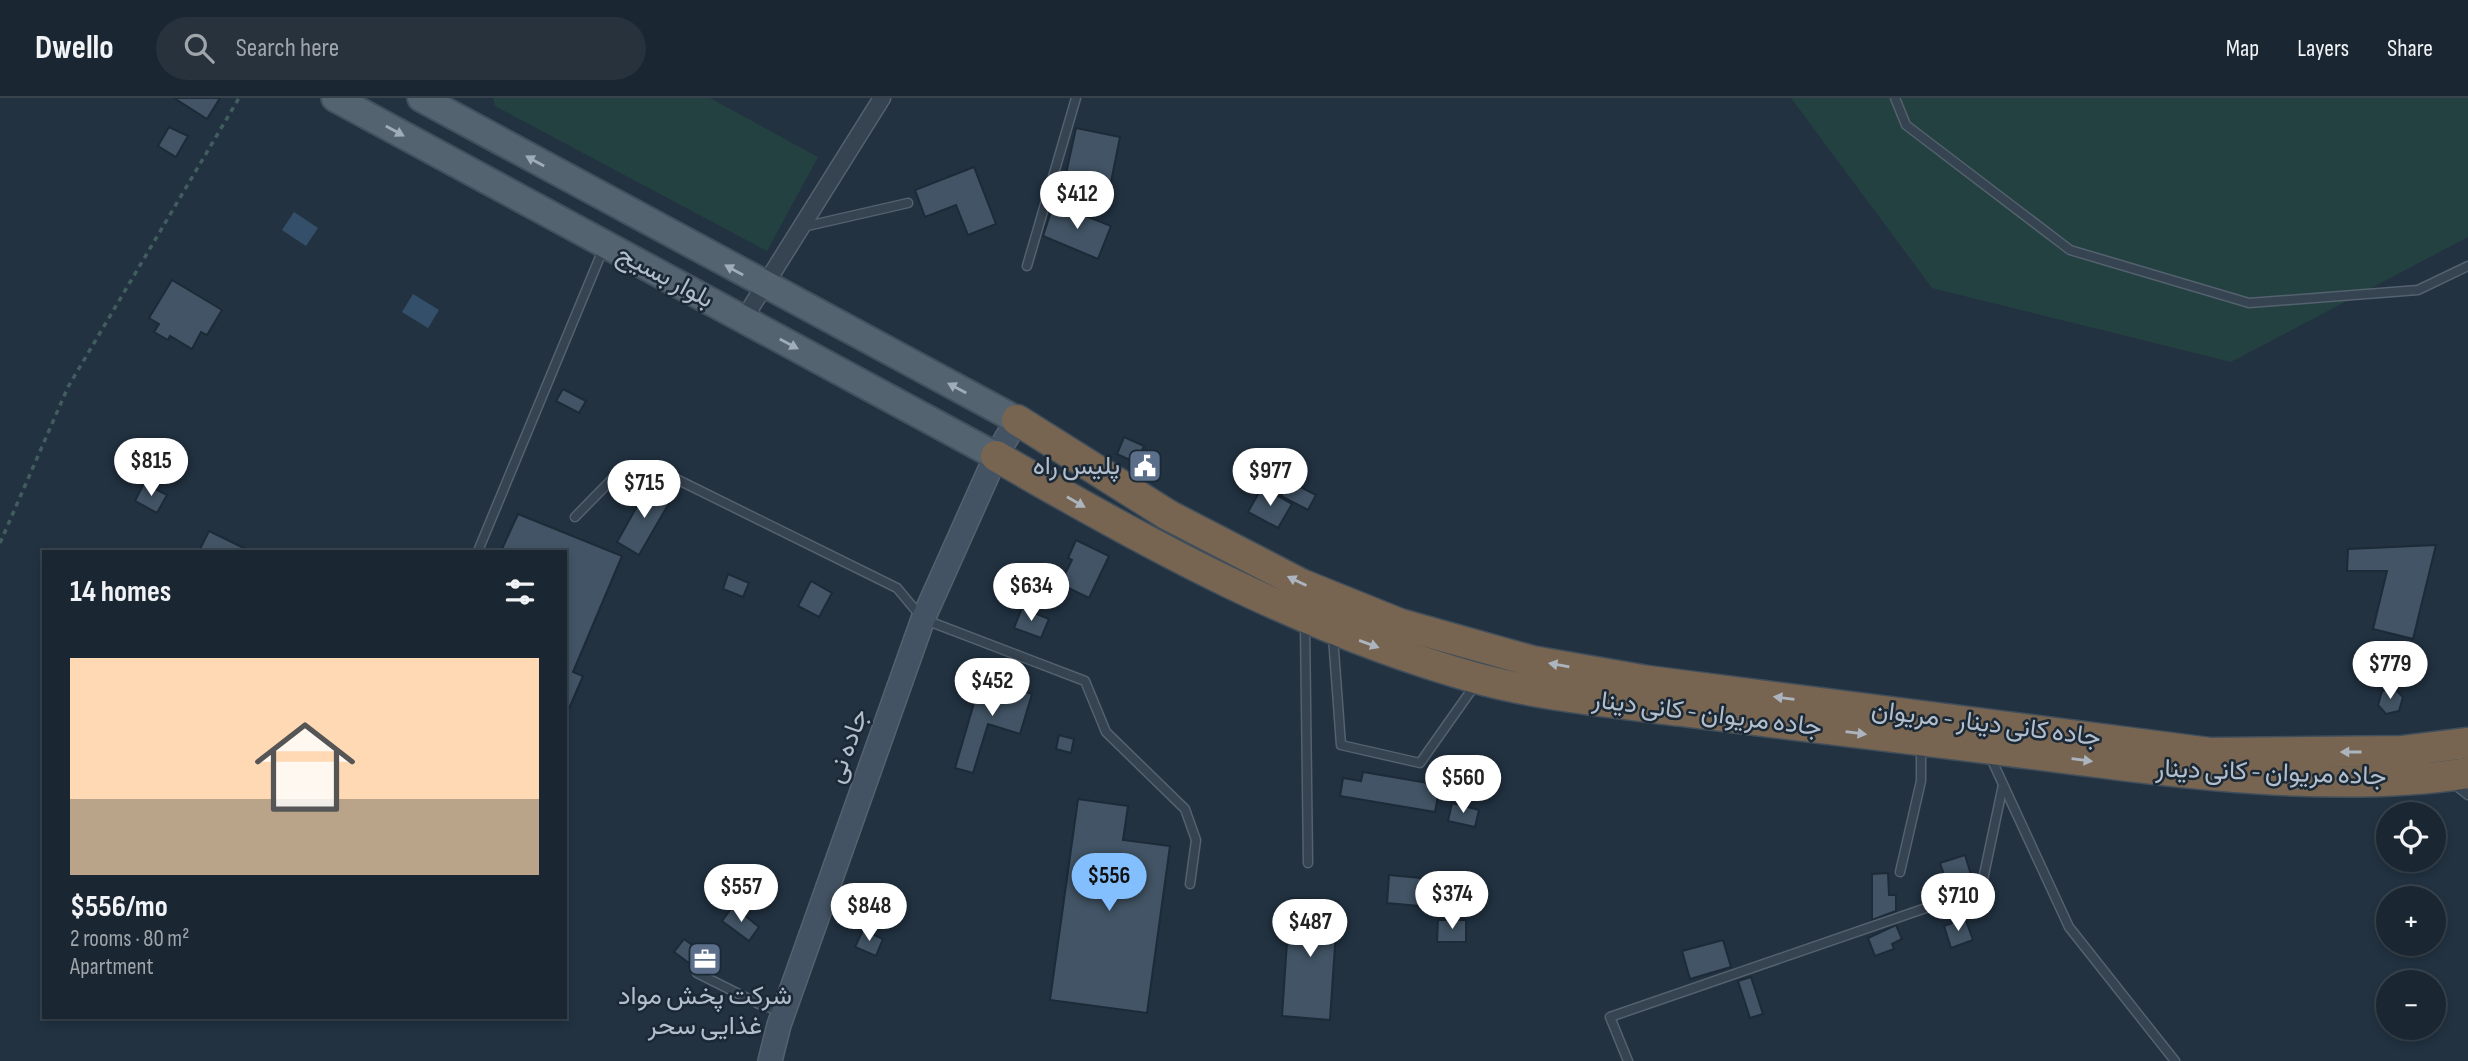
<!DOCTYPE html>
<html lang="en">
<head>
<meta charset="utf-8">
<style>
  body { margin:0; font-family:"Sofia Sans Condensed",Vazirmatn,sans-serif; background:#27323d; color:#f1f3f6; height:100vh; display:flex; flex-direction:column; font-size:26px; white-space:nowrap }
  * { box-sizing:border-box; margin:0 }
  p { font-size:23px; color:#9fa5ab }
  .icon { flex:none; width:38px; height:38px; fill:none; stroke:currentColor; stroke-width:2; stroke-linecap:round; stroke-linejoin:round }
  .map { position:relative; flex:1; overflow:hidden }
  .sheet { position:absolute; left:42px; top:452px; width:525px; height:469px; display:flex; flex-direction:column; background:#1a2631; border-radius:0px; box-shadow:0 4px 10px #0003,0 0 0 2px #38434d }
  .sheet>* { flex:none }
  .buttons { position:absolute; left:2376px; top:704px; display:grid; gap:14px }
  .buttons a { display:grid; place-items:center; width:70px; height:70px; border-radius:50%; background:#1a2631; box-shadow:0 4px 10px #0003,0 0 0 2px #38434d; font-size:35px }
  .price { position:absolute; translate:-50% -60px; padding:0 16px; border-radius:24px; background:#fff; color:#222; font-size:23px; line-height:46px; filter:drop-shadow(0 2px 4px #0008) }
  .price::after { content:''; position:absolute; left:50%; top:42px; width:21px; height:16px; margin-left:-10px; background:inherit; clip-path:polygon(0 0,100% 0,50% 100%) }
  .price.selected { background:#83bfff; color:#111 }
  ul { padding:0; list-style:none }
  li { display:grid; align-content:center; gap:14px; height:371px; padding:0 28px }
  li span { display:grid; place-items:center; height:217px; border-radius:0px; color:#555 }
  li>.icon { margin-inline-start:auto }
  span .icon { width:126px; height:126px; fill:#fffc; stroke-width:1 }
  li b { font-size:30px }
  h2 { display:flex; justify-content:space-between; align-items:center; height:84px; padding:0 28px; font-size:30px }
  header { display:flex; align-items:center; gap:42px; box-sizing:border-box; height:98px; padding:0 35px; background:#1a2631; border-bottom:2px solid #38434d }
  header strong { font-size:33px }
  nav { display:flex; gap:38px; margin-inline-start:auto; font-size:24px }
  .search { width:490px; height:63px; background:#27323d; display:flex; align-items:center; gap:18px; box-sizing:border-box; padding:0 24px; border-radius:38px; color:#9fa5ab; font-size:26px }
  .map>svg:first-child { display:block }
  .green { fill:#244141 }
  .water { fill:#344f6a }
  .building { fill:#425465; stroke:#1d2a37; stroke-width:2 }
  .lines { fill:none; stroke-linecap:round; stroke-linejoin:round }
  .lane-casing { stroke:#54616e; stroke-width:11 }
  .street-casing { stroke:#54616e; stroke-width:19 }
  .secondary-casing { stroke:#54616e; stroke-width:26 }
  .primary-casing { stroke:#424f5c; stroke-width:30 }
  .highway-casing { stroke:#414e5b; stroke-width:33 }
  .path { stroke:#425d5e; stroke-width:3.5; stroke-dasharray:5 5; stroke-linecap:butt }
  .lane { stroke:#364350; stroke-width:8 }
  .street { stroke:#364350; stroke-width:16 }
  .secondary { stroke:#445364; stroke-width:23 }
  .primary { stroke:#546370; stroke-width:26 }
  .highway { stroke:#776552; stroke-width:30 }
  .oneway { fill:#9facb9 }
  .oneway2 { fill:#acb5bf }
  .labels { text-anchor:middle; dominant-baseline:central; stroke-width:5; stroke-linejoin:round; paint-order:stroke }
  .street-label { font-size:26px; fill:#b2becb; stroke:#1b2835 }
  .poi-label { font-size:26px; fill:#b2becb; stroke:#1b2835; text-anchor:end }
</style>
</head>
<body>
<header>
<strong>Dwello</strong>
<div class="search"><svg class="icon" aria-label="search" viewBox="0 0 24 24"><circle cx="10" cy="10" r="6"/><path d="M15 15l6 6"/></svg>Search here</div>
<nav><a>Map</a><a>Layers</a><a>Share</a></nav>
</header>
<div class="map">
<svg width="2468" height="963" viewBox="0 0 2468 963">
  <rect width="100%" height="100%" fill="#223241"/>
  <g class="green">
    <polygon points="493,0 710,0 818,59 767,153 495,8"/>
    <polygon points="1791,0 2468,0 2468,139 2231,264 1932,190"/>
  </g>
  <g class="water">
    <polygon points="294,114 318,130 306,148 282,132"/>
    <polygon points="413,196 439,212 428,230 402,214"/>
  </g>
  <g class="building">
    <polygon points="174,0 220,0 207,21"/>
    <polygon points="169,29 188,38 176,59 158,48"/>
    <polygon points="1076,30 1120,39 1109,94 1064,85"/>
    <polygon points="974,69 996,126 968,137 956,107 925,119 915,92"/>
    <polygon points="1054,105 1111,128 1098,161 1043,138"/>
    <polygon points="172,182 222,212 207,237 201,234 192,251 170,238 168,242 154,234 159,226 149,220"/>
    <polygon points="563,291 586,303 579,315 556,303"/>
    <polygon points="1124,339 1144,348 1136,365 1117,356"/>
    <polygon points="1289,383 1316,397 1308,412 1281,398"/>
    <polygon points="144,385 167,397 157,415 135,403"/>
    <polygon points="649,387 672,400 639,457 617,444"/>
    <polygon points="1262,389 1292,406 1278,430 1248,414"/>
    <polygon points="518,416 622,458 573,574 583,578 565,620 565,453 501,453"/>
    <polygon points="209,433 250,453 199,453"/>
    <polygon points="1076,442 1109,458 1089,500 1060,486 1072,462 1068,460"/>
    <polygon points="2436,447 2413,541 2373,531 2387,473 2347,473 2348,451"/>
    <polygon points="728,476 749,485 743,499 723,491"/>
    <polygon points="811,483 832,495 819,519 798,508"/>
    <polygon points="1022,510 1049,521 1041,540 1014,530"/>
    <polygon points="981,581 1032,596 1020,636 988,626 973,675 955,670"/>
    <polygon points="2394,590 2403,599 2399,613 2386,616 2378,607 2382,593"/>
    <polygon points="1059,637 1074,641 1071,655 1056,651"/>
    <polygon points="1363,674 1440,687 1435,714 1340,698 1343,680 1361,683"/>
    <polygon points="1078,701 1128,708 1123,742 1170,748 1147,915 1050,902"/>
    <polygon points="1452,705 1479,712 1475,729 1448,723"/>
    <polygon points="1965,757 1972,780 1948,788 1940,765"/>
    <polygon points="1888,775 1889,797 1896,797 1896,813 1872,822 1872,776"/>
    <polygon points="1389,777 1421,780 1419,808 1387,805"/>
    <polygon points="1290,800 1338,803 1330,922 1282,918"/>
    <polygon points="733,808 759,829 749,843 722,823"/>
    <polygon points="1965,820 1973,842 1951,850 1944,828"/>
    <polygon points="1438,822 1466,822 1466,844 1437,844"/>
    <polygon points="1896,827 1902,841 1892,846 1894,851 1875,858 1868,840"/>
    <polygon points="863,832 883,841 876,858 855,849"/>
    <polygon points="684,841 699,852 689,865 674,854"/>
    <polygon points="1723,842 1731,869 1690,881 1682,853"/>
    <polygon points="1751,879 1763,916 1750,920 1738,883"/>
  </g>
  <g class="lines">
    <defs>
      <g id="lane">
        <polyline points="1895,0 1906,27 2070,152 2249,205 2418,192 2468,168"/>
        <polyline points="803,129 908,105"/>
        <polyline points="1027,168 1076,0"/>
        <polyline points="575,419 621,372 652,369 897,490 923,521 1085,583 1106,634 1185,711 1196,742 1190,786"/>
        <polyline points="478,453 604,149"/>
        <polyline points="1305,527 1308,765"/>
        <polyline points="1333,539 1341,647 1420,665 1475,587"/>
        <polyline points="1989,656 2069,829 2175,963"/>
        <polyline points="2454,686 2468,697"/>
        <polyline points="1900,774 1921,683 1921,650"/>
        <polyline points="697,875 759,906 783,914"/>
        <polyline points="1628,963 1610,919 1981,791 2003,687"/>
      </g>
      <polyline id="street" points="743,222 882,0"/>
      <polyline id="secondary" points="770,963 779,927 923,521 996,358 1017,322"/>
      <g id="primary">
        <polyline points="335,0 996,358"/>
        <polyline points="421,0 1017,322"/>
      </g>
      <g id="highway">
        <polyline points="1017,322 1168,417 1301,486 1400,526 1532,563 1648,583 2210,655 2403,653 2468,645"/>
        <path d="M996,358C1149,447 1304,532 1476,580C1541,598 1613,604 1681,613C1787,626 1894,639 2001,652C2149,670 2320,698 2468,675"/>
      </g>
    </defs>
    <use href="#lane" class="lane-casing"/>
    <use href="#street" class="street-casing"/>
    <use href="#secondary" class="secondary-casing"/>
    <use href="#primary" class="primary-casing"/>
    <use href="#highway" class="highway-casing"/>
    <polyline class="path" points="0,445 68,289 239,0"/>
    <use href="#lane" class="lane"/>
    <use href="#street" class="street"/>
    <use href="#secondary" class="secondary"/>
    <use href="#primary" class="primary"/>
    <use href="#highway" class="highway"/>
  </g>
  <defs><path id="oneway-solid" d="M-6-.8H1V-3.2L6.5 0L1 3.2V.8H-6Z" transform="scale(1.75)"/></defs>
  <g class="oneway">
    <use href="#oneway-solid" transform="translate(395 33) rotate(29)"/>
    <use href="#oneway-solid" transform="translate(535 63) rotate(-151)"/>
    <use href="#oneway-solid" transform="translate(734 172) rotate(-151)"/>
    <use href="#oneway-solid" transform="translate(789 246) rotate(28)"/>
    <use href="#oneway-solid" transform="translate(957 290) rotate(-152)"/>
  </g>
  <g class="oneway2">
    <use href="#oneway-solid" transform="translate(1076 404) rotate(30)"/>
    <use href="#oneway-solid" transform="translate(1297 483) rotate(-154)"/>
    <use href="#oneway-solid" transform="translate(1369 546) rotate(20)"/>
    <use href="#oneway-solid" transform="translate(1559 567) rotate(-170)"/>
    <use href="#oneway-solid" transform="translate(1784 600) rotate(-173)"/>
    <use href="#oneway-solid" transform="translate(1856 635) rotate(7)"/>
    <use href="#oneway-solid" transform="translate(2351 654) rotate(180)"/>
    <use href="#oneway-solid" transform="translate(2082 662) rotate(7)"/>
  </g>
  <defs>
    <symbol id="civic-square" viewBox="-11 -11 22 22"><rect x="-9" y="-9" width="18" height="18" rx="4" fill="#5c6f8a" stroke="#1b2835"/><path d="M-.6-6.5H3V-4.5H.6V-3L4-1V1h2V6H-6V1h2V-1L-.6-3ZM-1.2 2.5V6h2.4V2.5Z" fill="#fff"/></symbol>
    <symbol id="office-square" viewBox="-11 -11 22 22"><rect x="-9" y="-9" width="18" height="18" rx="4" fill="#5c6f8a" stroke="#1b2835"/><path d="M-6-3h4V-5.5h4V-3h4V5H-6ZM-1-4.5V-3h2v-1.5ZM-6 0V1H6V0Z" fill="#fff"/></symbol>
  </defs>
  <g fill-rule="evenodd">
    <use href="#civic-square" x="1126" y="349" width="38" height="38"/>
    <use href="#office-square" x="686" y="842" width="38" height="38"/>
  </g>
  <g class="labels">
    <g class="street-label">
      <text transform="translate(665 179) rotate(28)">بلوار بسیج</text>
      <text transform="translate(1707 616) rotate(7)">جاده مریوان - کانی دینار</text>
      <text transform="translate(1986 626) rotate(7)">جاده کانی دینار - مریوان</text>
      <text transform="translate(848 648) rotate(-70)">جاده نی</text>
      <text transform="translate(2271 675) rotate(2)">جاده مریوان - کانی دینار</text>
    </g>
    <g class="poi-label">
      <text x="1120" y="368">پلیس راه</text>
      <text x="705" y="898" text-anchor="middle">شرکت پخش مواد<tspan x="705" dy="30">غذایی سحر</tspan></text>
    </g>
  </g>
</svg>
<div class="buttons">
<a><svg class="icon" aria-label="locate" viewBox="0 0 24 24"><circle cx="12" cy="12" r="6"/><path d="M12 2v4M12 18v4M2 12h4M18 12h4"/></svg></a>
<a>+</a>
<a>−</a>
</div>
<b class="price" style="left:1077px;top:133px">$412</b>
<b class="price" style="left:151px;top:400px">$815</b>
<b class="price" style="left:1270px;top:410px">$977</b>
<b class="price" style="left:644px;top:422px">$715</b>
<b class="price" style="left:1031px;top:525px">$634</b>
<b class="price" style="left:2390px;top:603px">$779</b>
<b class="price" style="left:992px;top:620px">$452</b>
<b class="price" style="left:1463px;top:717px">$560</b>
<b class="price selected" style="left:1109px;top:815px">$556</b>
<b class="price" style="left:741px;top:826px">$557</b>
<b class="price" style="left:1452px;top:833px">$374</b>
<b class="price" style="left:1958px;top:835px">$710</b>
<b class="price" style="left:869px;top:845px">$848</b>
<b class="price" style="left:1310px;top:861px">$487</b>
<section class="sheet">
<h2>14 homes<svg class="icon" aria-label="filters" viewBox="0 0 24 24"><path d="M4 7h16M4 17h16"/><circle cx="9" cy="7" r="2"/><circle cx="15" cy="17" r="2"/></svg></h2>
<ul>
<li><span style="background:linear-gradient(#ffd9b3 65%,#b9a48a 0)"><svg class="icon" aria-label="home" viewBox="0 0 24 24"><path d="M3 11l9-7 9 7M6 9v11h12V9"/></svg></span><div><b>$556/mo</b><p>2 rooms · 80 m²</p><p>Apartment</p></div></li>
</ul>
</section>
</div>
</body>
</html>
